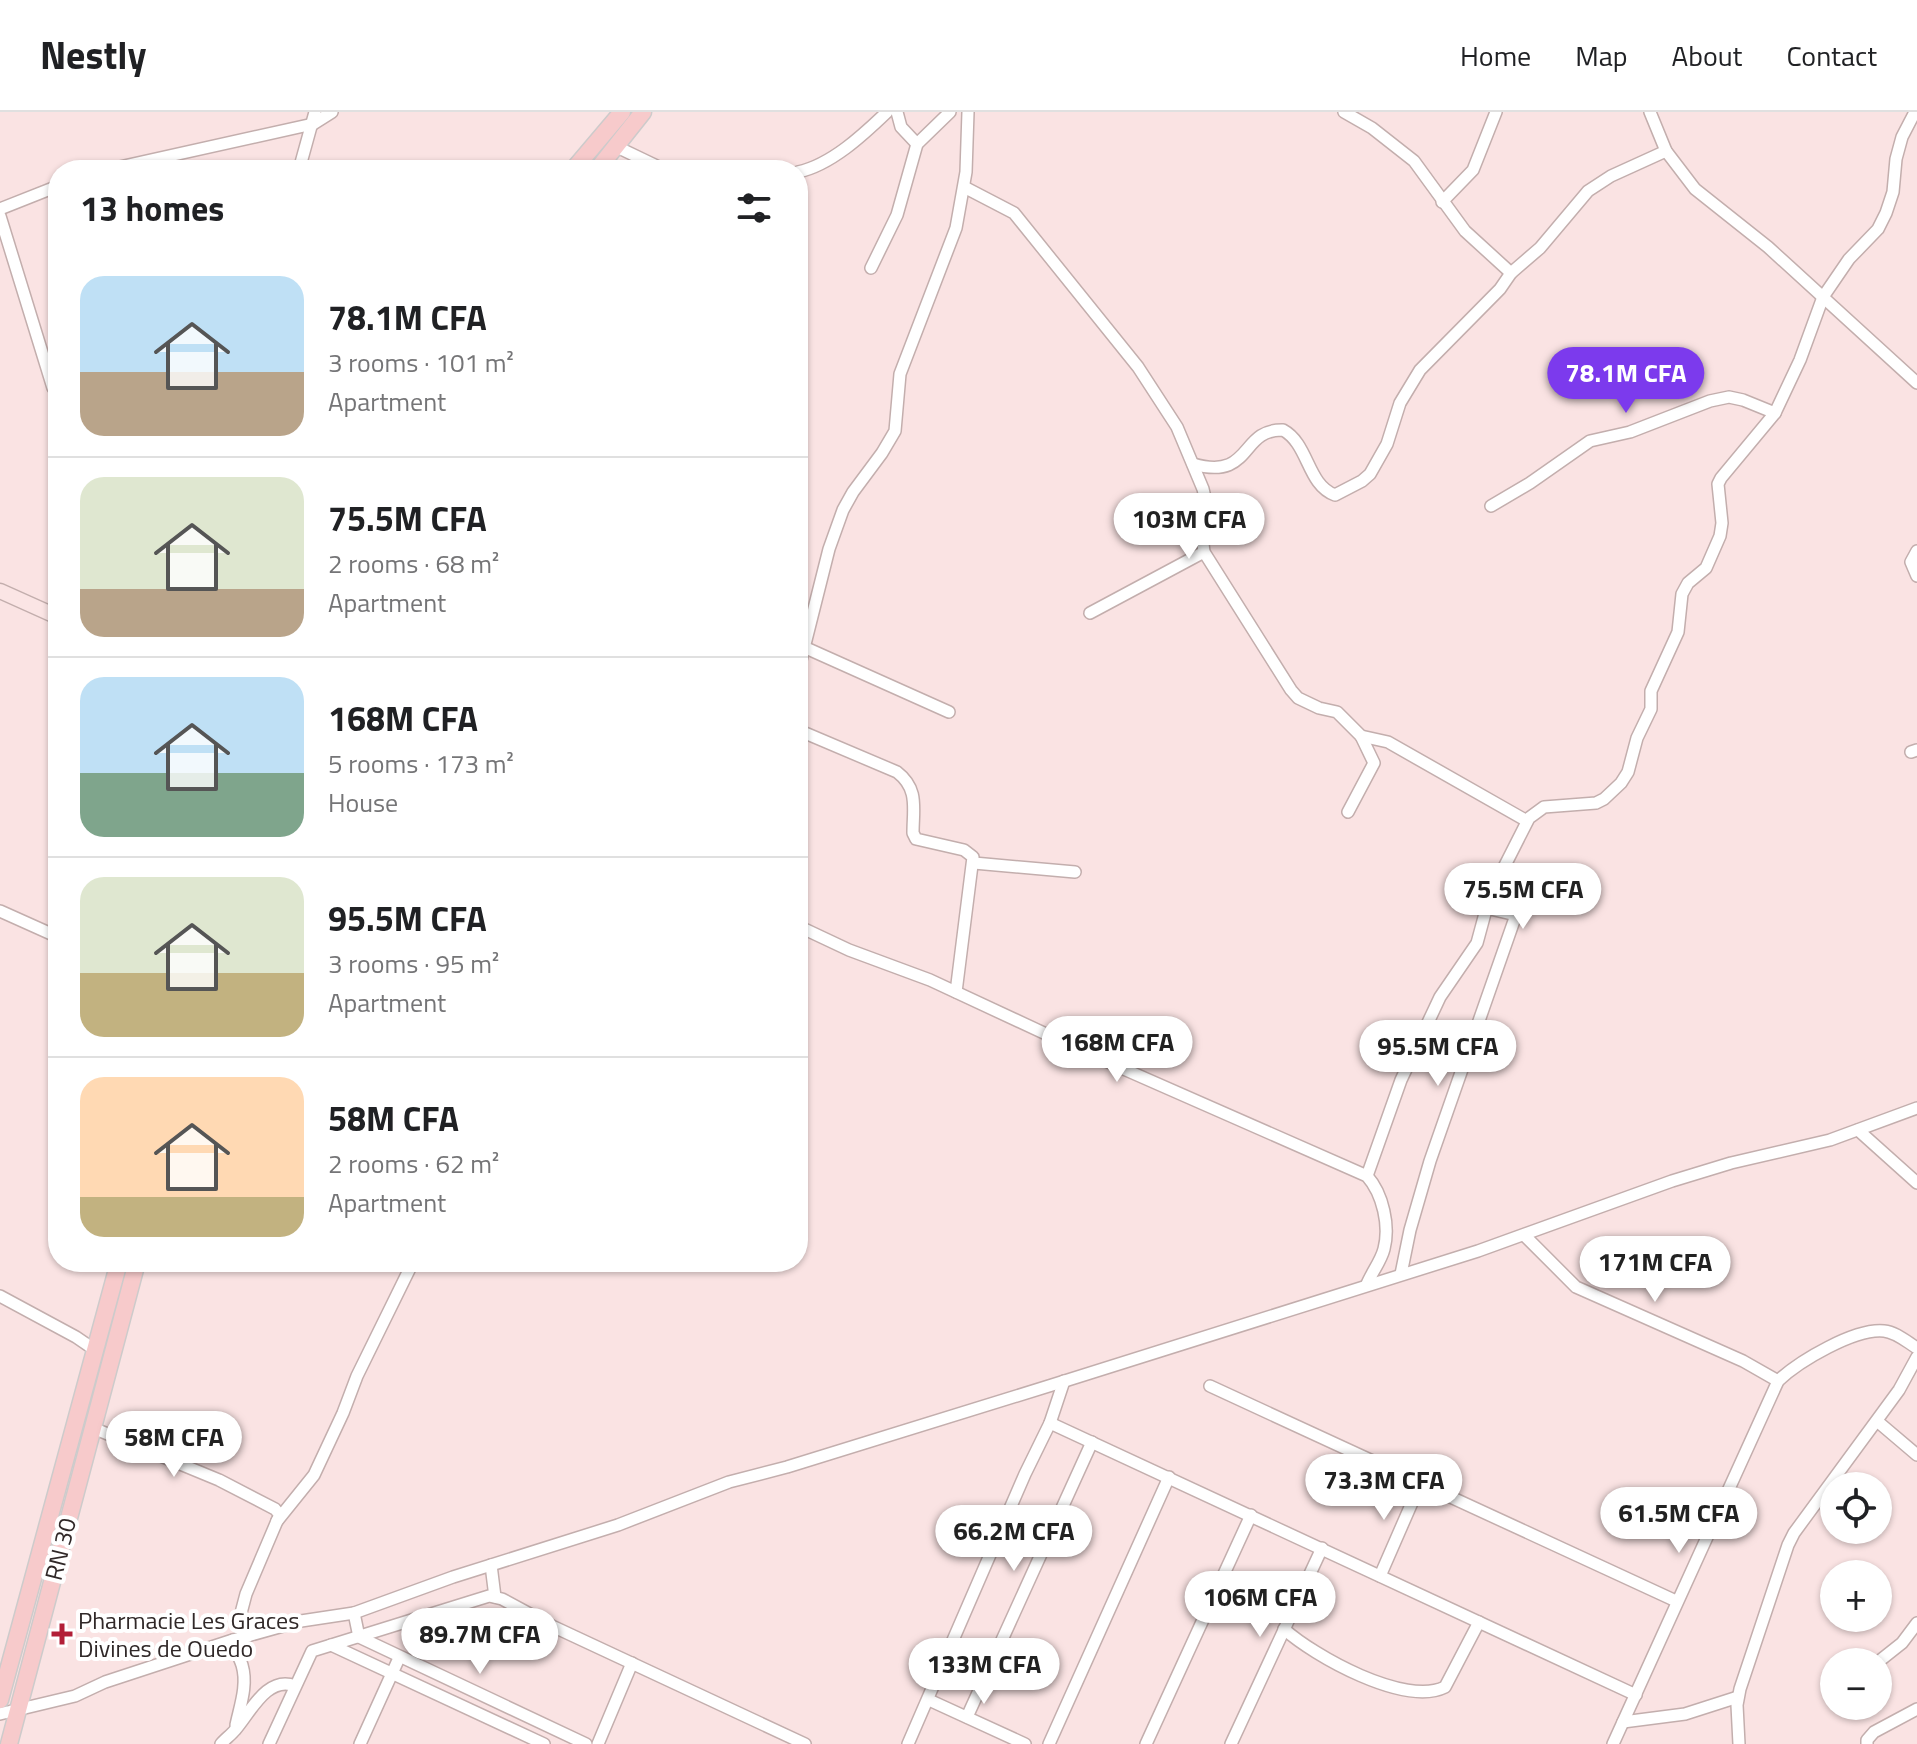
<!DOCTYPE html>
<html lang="en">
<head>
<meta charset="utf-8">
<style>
  body { margin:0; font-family:"Titillium Web",sans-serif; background:#f6f6f6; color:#202124; height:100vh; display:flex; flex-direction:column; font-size:30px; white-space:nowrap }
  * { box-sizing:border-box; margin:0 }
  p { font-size:26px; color:#757577 }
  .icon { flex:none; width:44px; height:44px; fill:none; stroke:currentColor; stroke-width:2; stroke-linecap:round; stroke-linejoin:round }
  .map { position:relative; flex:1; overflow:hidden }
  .details { position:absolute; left:48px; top:48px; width:760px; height:1112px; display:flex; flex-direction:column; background:#fff; border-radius:32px; box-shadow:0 2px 6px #0004 }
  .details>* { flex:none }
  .buttons { position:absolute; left:1820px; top:1360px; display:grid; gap:16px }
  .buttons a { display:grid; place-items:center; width:72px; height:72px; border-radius:50%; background:#fff; box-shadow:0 2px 6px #0004; font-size:40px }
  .price { position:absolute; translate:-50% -68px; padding:0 18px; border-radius:28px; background:#fff; color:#222; font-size:26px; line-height:52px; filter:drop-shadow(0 2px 4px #0008) }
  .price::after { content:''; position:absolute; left:50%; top:48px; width:24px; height:18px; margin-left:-12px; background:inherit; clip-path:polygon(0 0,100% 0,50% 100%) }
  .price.active { background:#7c3aed; color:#fff }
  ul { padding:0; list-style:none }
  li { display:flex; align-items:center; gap:24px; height:200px; padding:0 32px }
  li+li { border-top:2px solid #e0e0e0 }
  li span { display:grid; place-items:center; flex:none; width:224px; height:160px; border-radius:24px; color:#555 }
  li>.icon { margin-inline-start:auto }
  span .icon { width:96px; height:96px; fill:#fffc; stroke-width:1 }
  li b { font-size:34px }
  h2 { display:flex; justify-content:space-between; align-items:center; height:96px; padding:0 32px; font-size:34px }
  header { display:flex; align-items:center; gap:48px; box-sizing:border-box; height:112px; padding:0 40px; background:#fff; border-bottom:2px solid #e0e0e0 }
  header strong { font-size:38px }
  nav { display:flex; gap:44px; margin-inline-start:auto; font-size:28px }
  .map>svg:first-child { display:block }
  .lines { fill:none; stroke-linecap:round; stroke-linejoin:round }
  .street-casing { stroke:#c3aead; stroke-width:14 }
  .secondary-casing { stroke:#c3aead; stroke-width:17 }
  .primary-casing { stroke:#cdcbcb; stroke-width:19 }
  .street { stroke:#fff; stroke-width:11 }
  .secondary { stroke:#fbe5e5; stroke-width:14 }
  .primary { stroke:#f7cacb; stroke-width:16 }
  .poi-dot { fill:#b21f38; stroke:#fff; stroke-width:3 }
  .labels { text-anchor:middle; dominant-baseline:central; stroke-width:8; stroke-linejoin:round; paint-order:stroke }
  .street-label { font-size:24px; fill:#302828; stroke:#fff }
  .poi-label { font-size:24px; fill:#302828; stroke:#fff; text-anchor:start }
</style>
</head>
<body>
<header>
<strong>Nestly</strong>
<nav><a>Home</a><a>Map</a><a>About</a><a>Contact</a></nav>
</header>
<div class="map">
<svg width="1917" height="1632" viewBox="0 0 1917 1632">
  <rect width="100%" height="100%" fill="#fae3e3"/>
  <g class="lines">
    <defs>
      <g id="street">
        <polyline points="897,0 901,15 917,32"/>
        <polyline points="1344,0 1372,16 1414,49 1465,119 1511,161"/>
        <polyline points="1650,0 1666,39 1695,77 1768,135 1917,271"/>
        <polyline points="617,35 665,58"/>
        <polyline points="106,58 313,12 332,0"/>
        <polyline points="299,58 315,0"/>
        <polyline points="741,58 755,58"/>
        <path d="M798,60C831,53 863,23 887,0"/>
        <polyline points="964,75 1014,101 1138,255 1177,315 1203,377 1207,394 1202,424 1204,440 1291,578 1298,586 1319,596 1337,600 1361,624 1388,630 1527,709"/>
        <polyline points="1442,90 1473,58 1496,0"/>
        <polyline points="0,97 58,74"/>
        <polyline points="0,104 53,276"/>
        <polyline points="871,156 897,103 917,32 950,0"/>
        <path d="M1193,352C1253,369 1239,317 1283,318C1309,332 1307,373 1335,383L1362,369L1370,362L1387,332L1400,291L1420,258L1500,177L1511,161L1540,136L1588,79L1611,64L1666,39"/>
        <polyline points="1491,394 1530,371 1590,329 1630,320 1710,289 1729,285 1743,288 1775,301"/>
        <polyline points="1917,439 1911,450 1917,464"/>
        <polyline points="1090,501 1204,440"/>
        <polyline points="806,536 949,600"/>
        <polyline points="798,560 829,437 843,398 853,380 882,341 895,319 900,262 956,116 966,60 968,0"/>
        <path d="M798,618L897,660C919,677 913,696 913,721L916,727L964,738L973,745L956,880"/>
        <polyline points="1911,640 1917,638"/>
        <polyline points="1348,700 1374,651 1361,624"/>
        <polyline points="974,751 1075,760"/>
        <polyline points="1486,796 1516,803 1532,777"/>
        <polyline points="0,799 58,825"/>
        <path d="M798,814L849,838L930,868L1076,936L1367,1064C1383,1082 1390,1114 1384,1137C1381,1149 1372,1160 1367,1172"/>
        <polyline points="1858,1018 1917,1071"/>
        <polyline points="1367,1064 1401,968 1440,885 1477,831 1490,783 1529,706 1544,695 1596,691 1604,687 1621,671 1628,660 1637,626 1651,597 1651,579 1678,520 1682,482 1688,471 1706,456 1720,424 1722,411 1718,372 1721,366 1775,301 1800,248 1823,185 1849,147 1878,117 1886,101 1893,80 1896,47 1902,25 1915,0"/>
        <polyline points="1524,1123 1576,1175 1743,1249 1778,1269"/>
        <polyline points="1401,1162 1410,1118 1430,1049 1516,803"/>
        <polyline points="0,1184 76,1225 95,1238"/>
        <polyline points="1210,1274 1676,1489"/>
        <polyline points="1877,1309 1917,1343"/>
        <polyline points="1050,1311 1636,1583"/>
        <polyline points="93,1316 219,1368 275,1397 280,1403 277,1409"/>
        <polyline points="491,1453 495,1485"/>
        <polyline points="1380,1464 1421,1370"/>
        <polyline points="354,1501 359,1525 586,1632"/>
        <path d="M1284,1517C1314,1544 1405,1595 1445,1575L1479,1510"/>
        <polyline points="248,1524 241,1517 241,1501 246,1482 277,1409 314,1363 343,1301 357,1264 413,1150"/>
        <path d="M233,1528C235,1538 239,1544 242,1553C248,1573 240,1594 236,1613"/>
        <polyline points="331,1533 544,1632"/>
        <polyline points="1878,1550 1902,1531 1917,1511"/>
        <polyline points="929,1588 1025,1632"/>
        <polyline points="0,1602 75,1584 105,1570 233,1528 301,1509 354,1501 453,1465 618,1413 729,1370 787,1355 1052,1273 1478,1139 1672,1069 1731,1051 1830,1028 1917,996"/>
        <polyline points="967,1605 1092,1330"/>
        <polyline points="1623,1610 1685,1602 1738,1585"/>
        <path d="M221,1632C225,1627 231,1623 235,1618C250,1601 267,1563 295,1574"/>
        <polyline points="269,1632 312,1539 489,1484 502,1487 552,1514 805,1632"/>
        <polyline points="360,1632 399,1546"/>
        <polyline points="598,1632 632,1551"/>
        <polyline points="908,1632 1025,1362 1050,1311 1064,1269"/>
        <polyline points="1049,1632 1169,1365"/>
        <polyline points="1146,1632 1251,1403"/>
        <polyline points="1231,1632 1322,1436"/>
        <path d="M1613,1632L1778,1269C1799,1249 1855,1216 1884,1219C1896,1220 1907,1230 1917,1236"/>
        <polyline points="1739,1632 1737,1593 1740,1577 1788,1433 1794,1421 1899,1278 1917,1245"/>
        <polyline points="1867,1632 1867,1628 1874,1620 1917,1597"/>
      </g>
      <polyline id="secondary" points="0,479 58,505"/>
      <g id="primary">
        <polyline points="573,58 622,0"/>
        <polyline points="597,58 643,0"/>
        <polyline points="0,1588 119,1150"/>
        <polyline points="9,1632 137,1150"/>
      </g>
    </defs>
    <use href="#street" class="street-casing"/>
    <use href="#secondary" class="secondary-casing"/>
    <use href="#primary" class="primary-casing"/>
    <use href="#street" class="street"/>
    <use href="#secondary" class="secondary"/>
    <use href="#primary" class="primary"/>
  </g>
  <path class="poi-dot" d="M58 1510h8v8h8v8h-8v8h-8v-8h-8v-8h8z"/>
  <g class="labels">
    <g class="street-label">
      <text transform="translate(60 1437) rotate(-76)">RN 30</text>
    </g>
    <g class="poi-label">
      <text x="78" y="1508">Pharmacie Les Graces<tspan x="78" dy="28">Divines de Ouedo</tspan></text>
    </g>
  </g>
</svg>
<div class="buttons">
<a><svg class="icon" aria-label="locate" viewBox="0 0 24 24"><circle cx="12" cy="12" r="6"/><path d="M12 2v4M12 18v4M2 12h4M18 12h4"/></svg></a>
<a>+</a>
<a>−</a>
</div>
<b class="price active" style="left:1626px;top:303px">78.1M CFA</b>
<b class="price" style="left:1189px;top:449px">103M CFA</b>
<b class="price" style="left:1523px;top:819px">75.5M CFA</b>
<b class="price" style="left:1117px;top:972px">168M CFA</b>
<b class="price" style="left:1438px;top:976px">95.5M CFA</b>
<b class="price" style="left:1655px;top:1192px">171M CFA</b>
<b class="price" style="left:174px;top:1367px">58M CFA</b>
<b class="price" style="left:1384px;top:1410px">73.3M CFA</b>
<b class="price" style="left:1679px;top:1443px">61.5M CFA</b>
<b class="price" style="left:1014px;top:1461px">66.2M CFA</b>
<b class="price" style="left:1260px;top:1527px">106M CFA</b>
<b class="price" style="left:480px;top:1564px">89.7M CFA</b>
<b class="price" style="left:984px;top:1594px">133M CFA</b>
<section class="details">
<h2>13 homes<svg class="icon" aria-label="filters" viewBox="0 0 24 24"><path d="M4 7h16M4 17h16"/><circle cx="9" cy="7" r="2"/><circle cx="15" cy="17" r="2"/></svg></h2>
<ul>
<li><span style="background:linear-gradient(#bfe0f5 60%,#b9a48a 0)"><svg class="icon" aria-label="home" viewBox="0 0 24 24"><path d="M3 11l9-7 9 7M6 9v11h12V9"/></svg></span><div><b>78.1M CFA</b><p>3 rooms · 101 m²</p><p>Apartment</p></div></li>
<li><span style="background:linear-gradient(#dfe7d0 70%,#b9a48a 0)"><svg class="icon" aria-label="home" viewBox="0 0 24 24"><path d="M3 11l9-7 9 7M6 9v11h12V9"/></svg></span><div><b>75.5M CFA</b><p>2 rooms · 68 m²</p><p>Apartment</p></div></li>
<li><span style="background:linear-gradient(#bfe0f5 60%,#7fa58c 0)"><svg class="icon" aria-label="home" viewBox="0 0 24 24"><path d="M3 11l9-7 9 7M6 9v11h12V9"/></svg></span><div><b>168M CFA</b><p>5 rooms · 173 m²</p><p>House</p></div></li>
<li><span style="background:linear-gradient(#dfe7d0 60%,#c2b280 0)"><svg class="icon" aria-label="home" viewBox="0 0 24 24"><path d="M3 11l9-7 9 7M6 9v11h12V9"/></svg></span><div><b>95.5M CFA</b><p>3 rooms · 95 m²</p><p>Apartment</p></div></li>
<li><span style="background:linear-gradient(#ffd9b3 75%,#c2b280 0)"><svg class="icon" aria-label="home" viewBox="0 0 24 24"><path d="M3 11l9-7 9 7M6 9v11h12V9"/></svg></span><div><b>58M CFA</b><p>2 rooms · 62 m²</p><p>Apartment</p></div></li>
</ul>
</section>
</div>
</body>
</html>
